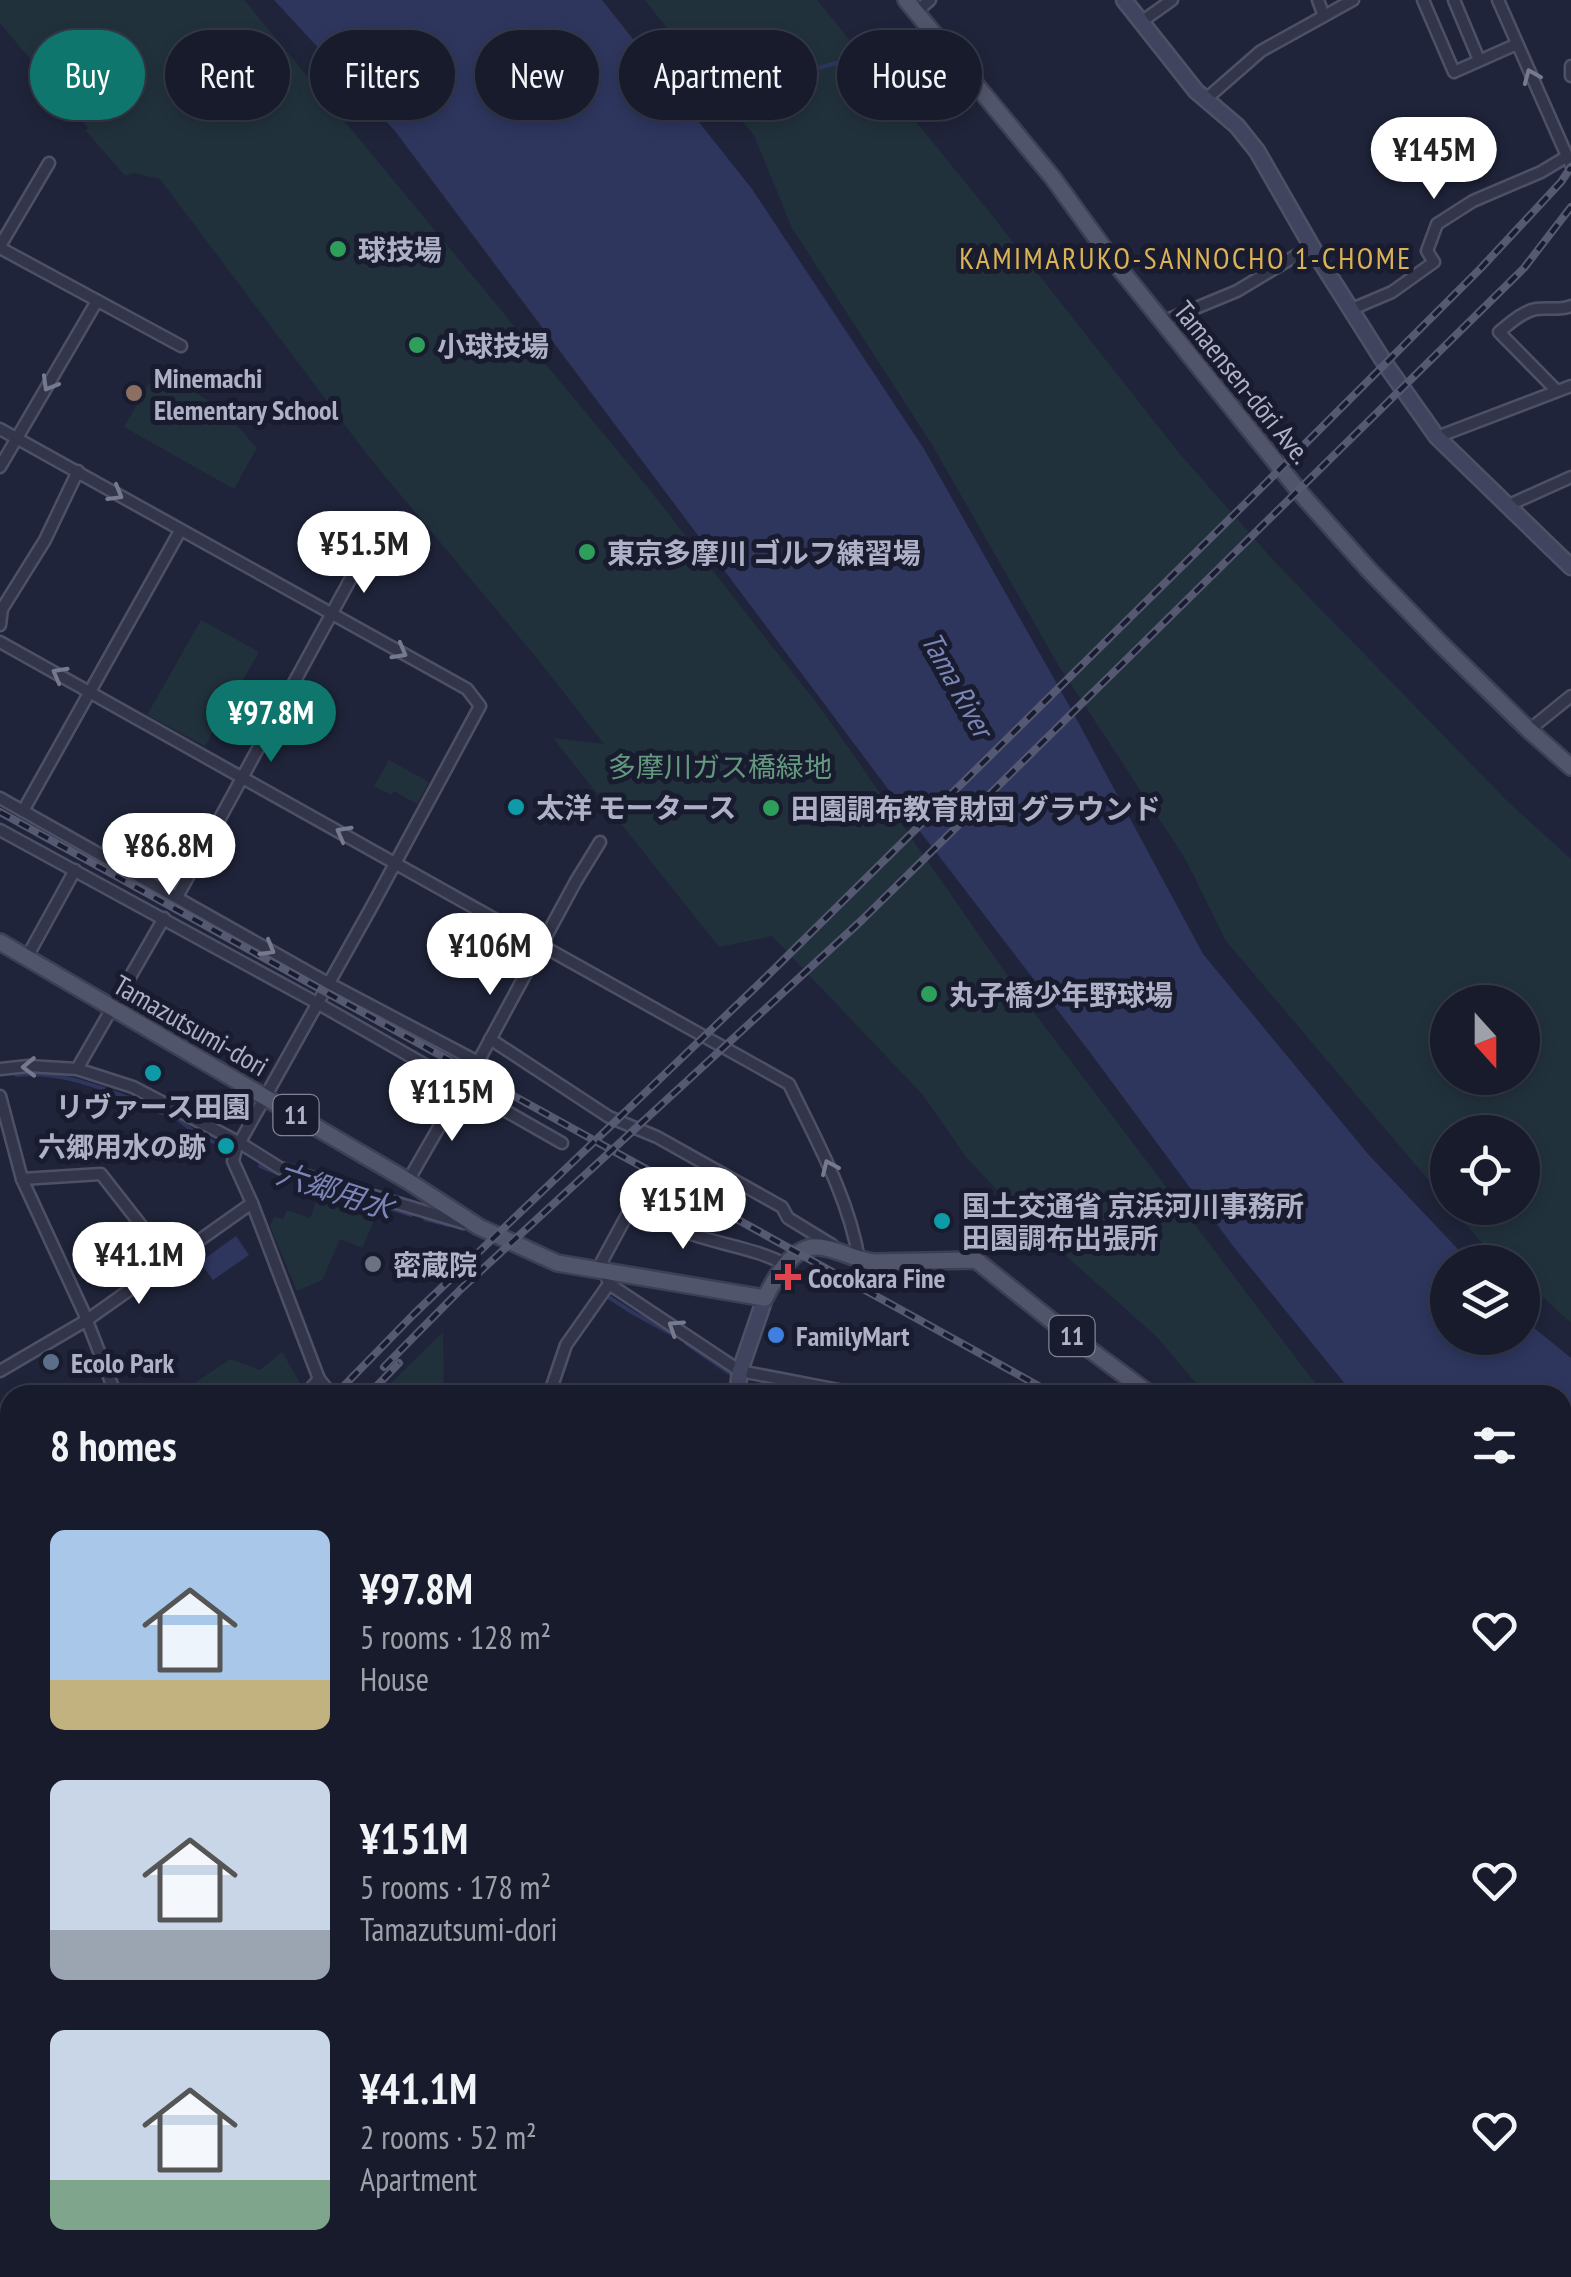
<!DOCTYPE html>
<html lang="en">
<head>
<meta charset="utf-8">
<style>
  body { margin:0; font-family:"PT Sans Narrow","Noto Sans JP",sans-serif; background:#202434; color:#f1f3f6; height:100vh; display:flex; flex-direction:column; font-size:38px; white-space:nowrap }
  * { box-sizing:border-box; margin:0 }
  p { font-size:32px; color:#9ea1a9 }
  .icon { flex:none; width:55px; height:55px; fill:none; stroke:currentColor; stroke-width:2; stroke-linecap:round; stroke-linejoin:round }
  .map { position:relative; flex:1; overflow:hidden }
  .side { position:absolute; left:0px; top:1385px; width:1572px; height:892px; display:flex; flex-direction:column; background:#171b2c; border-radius:30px 30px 0 0; box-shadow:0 5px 15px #0003,0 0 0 2px #363948 }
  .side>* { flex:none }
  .banner { position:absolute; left:30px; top:30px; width:1000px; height:90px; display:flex; gap:20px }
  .needle { width:65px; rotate:159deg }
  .fabs { position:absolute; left:1430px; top:985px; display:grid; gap:20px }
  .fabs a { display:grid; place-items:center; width:110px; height:110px; border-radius:50%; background:#171b2c; box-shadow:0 5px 15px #0003,0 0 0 2px #363948; font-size:50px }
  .price { position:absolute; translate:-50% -85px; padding:0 22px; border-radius:35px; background:#fff; color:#222; font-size:32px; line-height:65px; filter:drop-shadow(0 2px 5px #0008) }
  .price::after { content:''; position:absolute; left:50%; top:60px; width:30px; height:22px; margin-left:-15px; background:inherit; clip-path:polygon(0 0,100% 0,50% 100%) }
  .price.active { background:#0f766e; color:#fff }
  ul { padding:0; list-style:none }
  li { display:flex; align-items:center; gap:30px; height:250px; padding:0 50px }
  li span { display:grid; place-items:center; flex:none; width:280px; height:200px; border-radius:15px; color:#555 }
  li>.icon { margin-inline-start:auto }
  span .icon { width:120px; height:120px; fill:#fffc; stroke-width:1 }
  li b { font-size:42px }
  h2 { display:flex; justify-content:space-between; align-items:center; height:120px; padding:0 50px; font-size:42px }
  .tag { padding:0 35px; border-radius:45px; background:#171b2c; box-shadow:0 5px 15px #0003,0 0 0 2px #363948; font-size:35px; line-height:90px }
  .tag.active { background:#0f766e; color:#fff }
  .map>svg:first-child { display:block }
  .green { fill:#21313b; fill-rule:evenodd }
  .water { fill:#2e365e }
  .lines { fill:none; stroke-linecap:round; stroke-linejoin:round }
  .stream { stroke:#2e365e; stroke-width:4 }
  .street-casing { stroke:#4e5165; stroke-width:15 }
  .secondary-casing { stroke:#4e5165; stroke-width:19 }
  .primary-casing { stroke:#3d4054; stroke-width:20 }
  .street { stroke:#33364a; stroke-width:10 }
  .secondary { stroke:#41445e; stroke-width:14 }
  .primary { stroke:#51556b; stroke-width:15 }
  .rail-casing { stroke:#555972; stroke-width:8 }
  .rail { stroke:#191c2f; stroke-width:4; stroke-dasharray:11; stroke-linecap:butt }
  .oneway { stroke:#777a8f }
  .leisure-dot { fill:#2e9e5b; stroke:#191c2f; stroke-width:4 }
  .education-dot { fill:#8d6e63; stroke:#191c2f; stroke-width:4 }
  .culture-dot { fill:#0f9aa8; stroke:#191c2f; stroke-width:4 }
  .worship-dot { fill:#6b7280; stroke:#191c2f; stroke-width:4 }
  .health-dot { fill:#e0444e; stroke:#191c2f; stroke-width:4 }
  .shop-dot { fill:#3f7fe0; stroke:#191c2f; stroke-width:4 }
  .service-dot { fill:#5c6f8a; stroke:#191c2f; stroke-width:4 }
  .labels { text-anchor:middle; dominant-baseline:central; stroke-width:10; stroke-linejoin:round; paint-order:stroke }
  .shield { fill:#191c2f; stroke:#818499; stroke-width:2.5 }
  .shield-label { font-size:25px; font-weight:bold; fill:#aeb1c7 }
  .poi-label { font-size:28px; font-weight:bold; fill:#aeb1c7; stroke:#191c2f; text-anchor:start }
  .street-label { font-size:28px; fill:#aeb1c7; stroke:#191c2f }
  .park-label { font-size:28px; fill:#63997e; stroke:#191c2f }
  .neighbourhood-label { font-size:30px; letter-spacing:2.5px; fill:#dbb355; stroke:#191c2f }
  .water-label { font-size:30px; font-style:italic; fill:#7b85b6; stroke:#191c2f }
</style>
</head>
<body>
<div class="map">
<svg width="1571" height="2277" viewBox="0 0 1571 2277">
  <rect width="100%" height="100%" fill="#1f243a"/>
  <g class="green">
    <polygon points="0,0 244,0 645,484 822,710 1023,998 1308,1374 1326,1395 1206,1395 1157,1337 1057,1248 1054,1250 966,1157 923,1095 772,936 719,947 553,738 604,744 540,662 369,457 160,179 133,173 125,176 86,131 88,128 0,23"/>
    <path d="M645,0H817L987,209L1179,453L1274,561L1508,802L1571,859V1323L1523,1279L1522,1262H1504L1480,1241L1452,1208H1522V1132H1448L1447,1202L1226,941L1186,860L1059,666L931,443L792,228L754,135L709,83ZM1448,1002H1522V1078H1448Z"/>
    <polygon points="167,375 223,410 257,448 234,489 124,427 152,378"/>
    <polygon points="201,620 259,652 205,746 147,715"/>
    <polygon points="389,760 429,782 417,804 394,791 391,795 374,786"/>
    <polygon points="321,1190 379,1209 362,1248 340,1239 322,1280 297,1291 270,1226 274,1217 283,1219 287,1210 310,1218"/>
    <polygon points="443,1332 444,1393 389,1385"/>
    <polygon points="282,1352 302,1386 293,1395 177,1395 230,1359 260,1370"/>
    <polygon points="10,1433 10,1548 0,1548 0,1434"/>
    <polygon points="1571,2110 1571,2277 1551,2277 1559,2268 1562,2268 1563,2112 1570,2112"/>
  </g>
  <g class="water">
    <polygon points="274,0 602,0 752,189 924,449 1070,707 1203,954 1368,1154 1470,1262 1448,1262 1448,1338 1522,1338 1523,1319 1571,1358 1571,1578 1562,1573 1562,1395 1354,1395 1233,1246 1089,1051 912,821 395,131"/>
    <polygon points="236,1236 249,1255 213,1280 200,1262"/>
  </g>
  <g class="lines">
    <g class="stream">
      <polyline points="862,55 876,44"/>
      <polyline points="715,99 849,59"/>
      <path d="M16,1075C59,1070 99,1087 139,1102L144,1106L179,1120L194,1132L221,1146"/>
      <polyline points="260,1166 284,1176 316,1184"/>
      <polyline points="339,1191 411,1215"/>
      <polyline points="425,1219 449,1225"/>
      <polyline points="610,1298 635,1314 672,1334"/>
      <polyline points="686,1343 731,1374"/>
      <polyline points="788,1388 821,1395"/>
    </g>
    <defs>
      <g id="street">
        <polyline points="1318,0 1324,16"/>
        <polyline points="1423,0 1454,72 1517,44"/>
        <polyline points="1454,0 1479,60"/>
        <polyline points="1498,0 1571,165"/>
        <polyline points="916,12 930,0"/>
        <polyline points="1141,22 1172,0"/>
        <polyline points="1571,66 1571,76"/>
        <polyline points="1206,99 1261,51 1353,0"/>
        <polyline points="0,246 49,163"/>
        <polyline points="0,248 181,346"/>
        <polyline points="1352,309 1392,292 1434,262 1427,251 1437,224 1473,201 1541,172 1566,157"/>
        <polyline points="1162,322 1237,291 1312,246"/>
        <path d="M1557,391L1499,332C1509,324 1523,311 1536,309C1549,307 1559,311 1571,306"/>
        <polyline points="0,429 467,689 480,706 371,908 236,1149 233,1161 252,1203 319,1379 332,1395"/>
        <polyline points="1437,437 1571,386"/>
        <polyline points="0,467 97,301"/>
        <polyline points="1509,505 1571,477"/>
        <polyline points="0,625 2,609 45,540 78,471"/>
        <path d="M0,642L789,1084C816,1140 849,1198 859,1260"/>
        <polyline points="1529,730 1571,696"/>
        <polyline points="0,798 328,983 478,1062 576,881 600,842"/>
        <polyline points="23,811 180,531"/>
        <polyline points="0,830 317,1003 562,1143"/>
        <polyline points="177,897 362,558"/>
        <polyline points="27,957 75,870"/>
        <polyline points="490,1039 609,1117 657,1137 782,1207 788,1218 832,1245"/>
        <polyline points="0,1069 28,1066 77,1069 133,1087 240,1143 280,1168 464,1223"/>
        <polyline points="77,1069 164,918"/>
        <polyline points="0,1096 22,1179 84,1313 116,1395"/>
        <polyline points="22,1179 101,1174 169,1261"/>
        <polyline points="408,1181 462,1087"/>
        <path d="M785,1264C756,1249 723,1245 691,1234C671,1227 652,1215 633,1204L602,1261L609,1284L740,1371L839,1390L848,1395"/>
        <polyline points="0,1371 87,1320 252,1203"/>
        <polyline points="305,1395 319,1379"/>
        <polyline points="549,1395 566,1345 609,1284"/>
        <polyline points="0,1699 10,1691"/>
        <polyline points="0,1769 10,1760"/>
        <polyline points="1562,1809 1571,1820"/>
        <polyline points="1562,1834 1571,1826"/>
        <polyline points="0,1946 10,1948"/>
        <polyline points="0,2121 10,2123"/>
        <polyline points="0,2218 10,2185"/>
        <polyline points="83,2268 105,2277"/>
        <polyline points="489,2268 523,2277"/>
        <polyline points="1138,2268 1150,2277"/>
        <polyline points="1511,2268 1522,2277"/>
        <polyline points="165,2277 167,2268"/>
        <polyline points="209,2277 212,2268"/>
        <polyline points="380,2277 382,2268"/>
        <polyline points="550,2277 552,2268"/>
        <polyline points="1033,2277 1041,2268"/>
        <polyline points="1285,2277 1293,2268"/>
      </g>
      <g id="secondary">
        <polyline points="1124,0 1196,91 1237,126 1257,151 1319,259 1386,365 1437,437 1571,567"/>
        <polyline points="737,1395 740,1371 765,1298"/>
        <polyline points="0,1573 10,1572"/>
      </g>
      <g id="primary">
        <polyline points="906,0 1053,178 1108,254 1303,496 1369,570 1439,642 1529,730 1571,767"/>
        <path d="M0,942L408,1181L479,1227L557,1263L765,1298C775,1278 793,1244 820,1247C838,1249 855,1260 874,1262L976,1260L1058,1326L1151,1395"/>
        <polyline points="1562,1446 1571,1436"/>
        <polyline points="1562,1472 1571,1462"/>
        <polyline points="1562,1679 1571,1684"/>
        <polyline points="0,2226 10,2235"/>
        <polyline points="0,2251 10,2260"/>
        <polyline points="18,2268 28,2277"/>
        <polyline points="47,2268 58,2277"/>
        <polyline points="778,2277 786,2268"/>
        <polyline points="801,2277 809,2268"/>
      </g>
    </defs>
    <use href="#street" class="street-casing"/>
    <use href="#secondary" class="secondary-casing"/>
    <use href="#primary" class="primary-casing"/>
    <use href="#street" class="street"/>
    <use href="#secondary" class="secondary"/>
    <use href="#primary" class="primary"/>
    <defs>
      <g id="rail">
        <polyline points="0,812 1055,1395"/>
        <polyline points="384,1367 461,1289 862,920 1524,268 1571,207"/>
        <polyline points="335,1395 414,1314 760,983 1261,488 1481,268 1561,182 1571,167"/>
        <polyline points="368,1395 399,1363"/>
        <polyline points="0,1720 10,1712"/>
        <polyline points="0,1744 10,1735"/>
        <polyline points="1562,1789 1571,1797"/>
      </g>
    </defs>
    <use href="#rail" class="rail-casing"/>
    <use href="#rail" class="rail"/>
  </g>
  <defs><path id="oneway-chevron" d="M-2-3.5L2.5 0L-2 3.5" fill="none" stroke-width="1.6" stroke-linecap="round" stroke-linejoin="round" transform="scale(2.5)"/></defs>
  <g class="oneway">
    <use href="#oneway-chevron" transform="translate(1531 76) rotate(-113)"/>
    <use href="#oneway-chevron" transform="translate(49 384) rotate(120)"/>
    <use href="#oneway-chevron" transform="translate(116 494) rotate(30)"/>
    <use href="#oneway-chevron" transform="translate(400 652) rotate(29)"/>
    <use href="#oneway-chevron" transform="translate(59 674) rotate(-151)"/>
    <use href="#oneway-chevron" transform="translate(343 833) rotate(-151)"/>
    <use href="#oneway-chevron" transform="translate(268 949) rotate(30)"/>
    <use href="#oneway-chevron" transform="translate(29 1067) rotate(179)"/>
    <use href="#oneway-chevron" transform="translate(829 1167) rotate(-114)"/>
    <use href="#oneway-chevron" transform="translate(675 1327) rotate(-147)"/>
  </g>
  <g class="leisure-dot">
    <circle cx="338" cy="249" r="10"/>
    <circle cx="417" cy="345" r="10"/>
    <circle cx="587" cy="552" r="10"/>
    <circle cx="771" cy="808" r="10"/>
    <circle cx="929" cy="994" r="10"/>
  </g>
  <circle class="education-dot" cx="134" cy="393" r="10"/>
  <g class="culture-dot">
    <circle cx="516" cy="807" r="10"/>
    <circle cx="153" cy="1073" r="10"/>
    <circle cx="226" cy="1146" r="10"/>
    <circle cx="942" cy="1221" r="10"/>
  </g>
  <circle class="worship-dot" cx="373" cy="1264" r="10"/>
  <path class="health-dot" d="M783 1262h10v10h10v10h-10v10h-10v-10h-10v-10h10z"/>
  <circle class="shop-dot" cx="776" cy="1335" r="10"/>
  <circle class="service-dot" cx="51" cy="1362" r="10"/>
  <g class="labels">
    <g class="shield">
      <rect x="273.5" y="1095" width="45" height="40" rx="8"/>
      <rect x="1049.5" y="1316" width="45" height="40" rx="8"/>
    </g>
    <g class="shield-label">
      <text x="296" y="1115">11</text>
      <text x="1072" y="1336">11</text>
    </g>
    <g class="poi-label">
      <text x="358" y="249">球技場</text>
      <text x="437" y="345">小球技場</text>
      <text x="154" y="377">Minemachi<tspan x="154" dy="32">Elementary School</tspan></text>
      <text x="607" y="552">東京多摩川 ゴルフ練習場</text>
      <text x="536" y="807">太洋 モータース</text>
      <text x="791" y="808">田園調布教育財団 グラウンド</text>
      <text x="949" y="994">丸子橋少年野球場</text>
      <text x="153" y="1106" text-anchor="middle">リヴァース田園</text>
      <text x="206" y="1146" text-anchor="end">六郷用水の跡</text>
      <text x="962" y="1205">国土交通省 京浜河川事務所<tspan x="962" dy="32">田園調布出張所</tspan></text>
      <text x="393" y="1264">密蔵院</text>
      <text x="808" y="1277">Cocokara Fine</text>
      <text x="796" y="1335">FamilyMart</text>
      <text x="71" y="1362">Ecolo Park</text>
    </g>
    <g class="street-label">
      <text transform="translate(1243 382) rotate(51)">Tamaensen-dōri Ave.</text>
      <text transform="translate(191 1025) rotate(30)">Tamazutsumi-dori</text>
    </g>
    <g class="park-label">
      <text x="720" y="766">多摩川ガス橋緑地</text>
    </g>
    <g class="neighbourhood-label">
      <text x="1186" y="257">KAMIMARUKO-SANNOCHO 1-CHOME</text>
    </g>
    <g class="water-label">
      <text transform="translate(958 684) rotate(61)">Tama River</text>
      <text transform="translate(335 1190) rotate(18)">六郷用水</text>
    </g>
  </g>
</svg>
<div class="fabs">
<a><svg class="needle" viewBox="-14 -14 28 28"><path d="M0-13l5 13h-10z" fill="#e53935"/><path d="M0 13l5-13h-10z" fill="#9ea1a9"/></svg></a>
<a><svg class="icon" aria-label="locate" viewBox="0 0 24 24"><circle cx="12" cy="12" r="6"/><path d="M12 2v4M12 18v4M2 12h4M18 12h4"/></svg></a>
<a><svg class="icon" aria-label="layers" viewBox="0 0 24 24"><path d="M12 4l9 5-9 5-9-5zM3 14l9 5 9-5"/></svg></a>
</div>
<b class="price" style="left:1434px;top:202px">¥145M</b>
<b class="price" style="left:364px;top:596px">¥51.5M</b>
<b class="price active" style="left:271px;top:765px">¥97.8M</b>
<b class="price" style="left:169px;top:898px">¥86.8M</b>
<b class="price" style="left:490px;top:998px">¥106M</b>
<b class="price" style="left:452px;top:1144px">¥115M</b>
<b class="price" style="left:683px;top:1252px">¥151M</b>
<b class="price" style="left:139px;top:1307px">¥41.1M</b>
<div class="banner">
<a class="tag active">Buy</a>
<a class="tag">Rent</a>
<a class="tag">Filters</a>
<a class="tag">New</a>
<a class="tag">Apartment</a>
<a class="tag">House</a>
</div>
<section class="side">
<h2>8 homes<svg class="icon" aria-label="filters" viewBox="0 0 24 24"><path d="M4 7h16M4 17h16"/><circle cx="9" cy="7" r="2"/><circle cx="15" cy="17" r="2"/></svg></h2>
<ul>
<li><span style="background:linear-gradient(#a9c7e8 75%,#c2b280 0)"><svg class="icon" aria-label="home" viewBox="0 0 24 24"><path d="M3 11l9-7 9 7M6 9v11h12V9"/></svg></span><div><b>¥97.8M</b><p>5 rooms · 128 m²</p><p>House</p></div><svg class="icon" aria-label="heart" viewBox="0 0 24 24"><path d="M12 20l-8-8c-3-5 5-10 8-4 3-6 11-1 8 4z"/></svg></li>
<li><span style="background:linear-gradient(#c9d6e8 75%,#9aa5b1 0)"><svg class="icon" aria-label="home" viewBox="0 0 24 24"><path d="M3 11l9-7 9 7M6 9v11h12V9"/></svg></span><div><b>¥151M</b><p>5 rooms · 178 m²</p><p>Tamazutsumi-dori</p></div><svg class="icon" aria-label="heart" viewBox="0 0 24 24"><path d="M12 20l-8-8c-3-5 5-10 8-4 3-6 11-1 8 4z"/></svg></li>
<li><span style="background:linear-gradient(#c9d6e8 75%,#7fa58c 0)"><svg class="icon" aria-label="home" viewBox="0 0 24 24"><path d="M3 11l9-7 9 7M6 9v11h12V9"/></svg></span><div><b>¥41.1M</b><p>2 rooms · 52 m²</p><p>Apartment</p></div><svg class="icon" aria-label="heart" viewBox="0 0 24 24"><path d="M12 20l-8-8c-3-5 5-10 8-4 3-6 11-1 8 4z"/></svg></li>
</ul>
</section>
</div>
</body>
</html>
